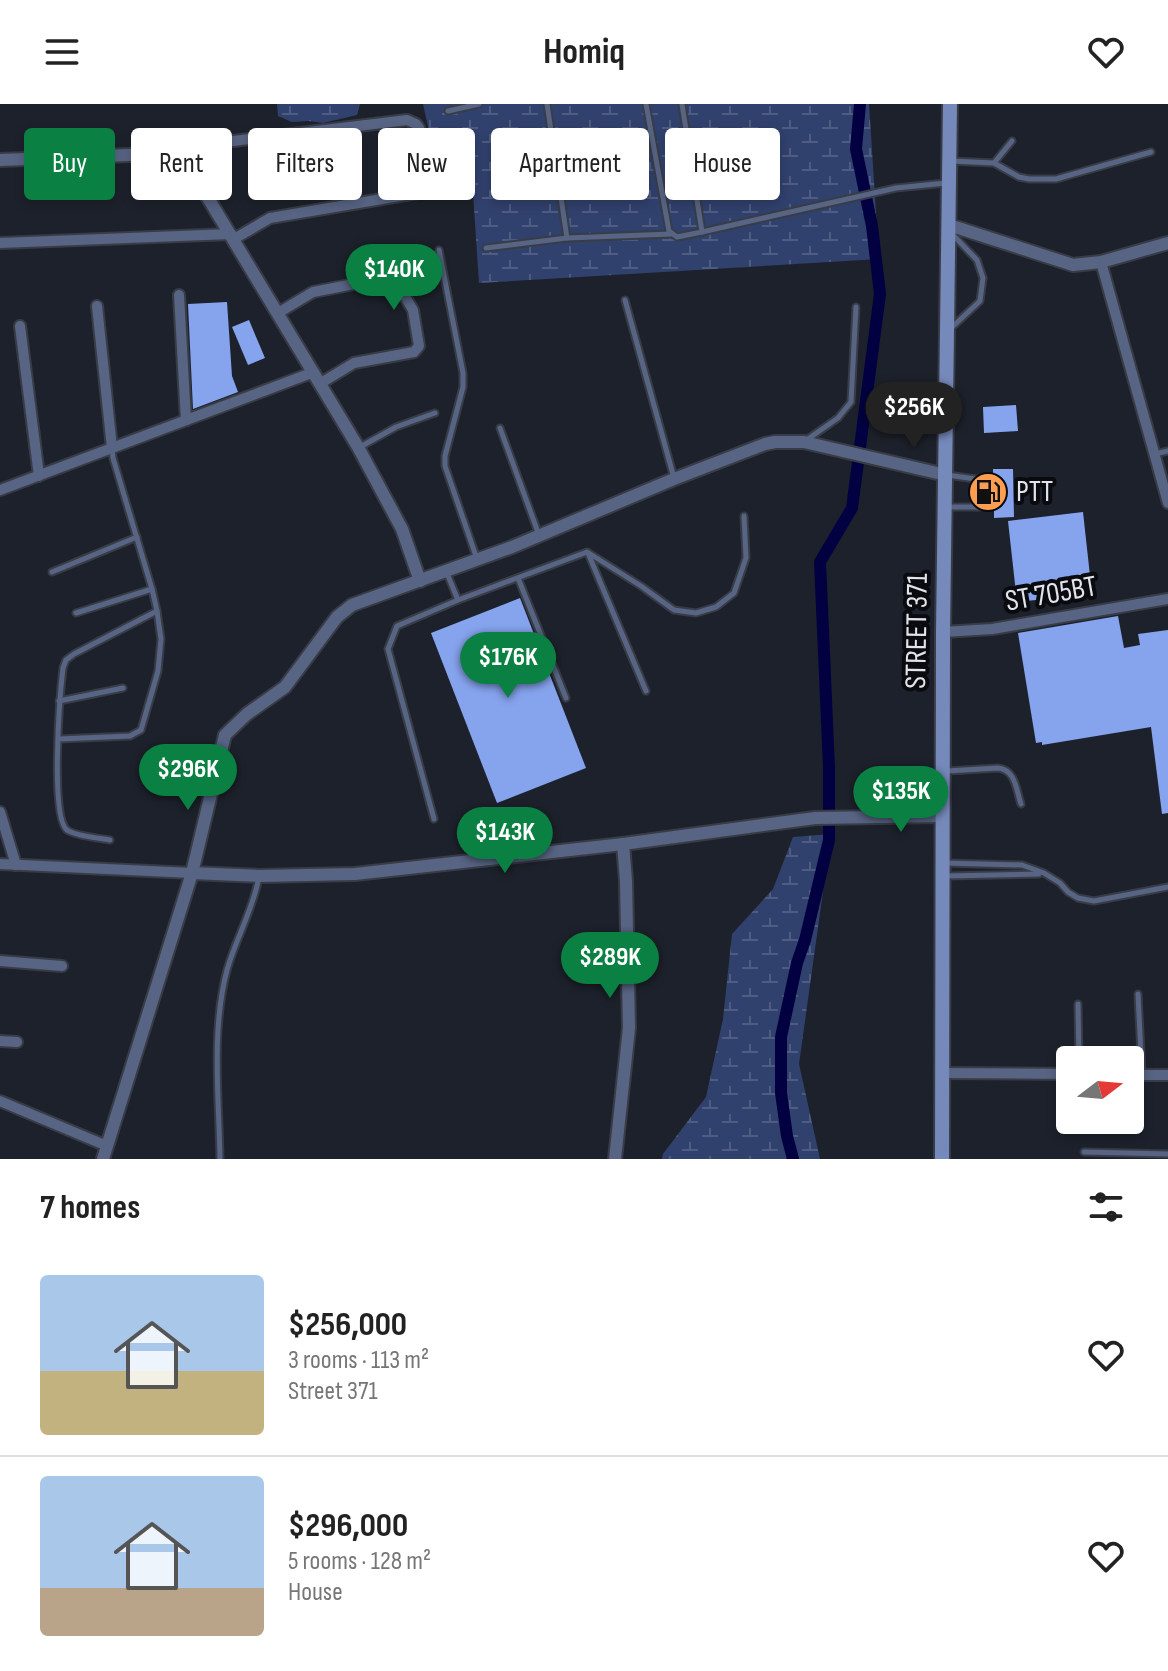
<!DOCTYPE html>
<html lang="en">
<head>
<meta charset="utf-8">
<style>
  body { margin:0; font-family:"Sofia Sans Condensed",sans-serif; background:#f6f6f6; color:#222; height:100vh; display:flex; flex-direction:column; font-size:30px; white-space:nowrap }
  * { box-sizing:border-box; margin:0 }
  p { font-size:26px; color:#767676 }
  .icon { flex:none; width:44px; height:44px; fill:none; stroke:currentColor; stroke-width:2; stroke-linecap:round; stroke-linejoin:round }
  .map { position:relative; height:1055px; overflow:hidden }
  .sheet { display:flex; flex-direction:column; background:#fff; flex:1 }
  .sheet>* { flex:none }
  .hud { position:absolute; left:24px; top:24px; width:1120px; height:72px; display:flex; gap:16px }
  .needle { width:52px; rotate:74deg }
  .tools { position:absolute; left:1056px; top:942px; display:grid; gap:16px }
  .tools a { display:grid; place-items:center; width:88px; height:88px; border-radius:8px; background:#fff; box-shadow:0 4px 12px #0003; font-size:40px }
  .price { position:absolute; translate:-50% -68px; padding:0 18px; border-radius:28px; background:#0b8043; color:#fff; font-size:26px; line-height:52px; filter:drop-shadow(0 2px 4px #0008) }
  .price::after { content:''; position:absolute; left:50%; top:48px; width:24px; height:18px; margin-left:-12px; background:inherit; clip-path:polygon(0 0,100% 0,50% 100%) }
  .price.current { background:#222; color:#fff }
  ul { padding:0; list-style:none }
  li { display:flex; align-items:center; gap:24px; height:200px; padding:0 40px }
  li+li { border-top:2px solid #e0e0e0 }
  li span { display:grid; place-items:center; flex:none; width:224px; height:160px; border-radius:8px; color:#555 }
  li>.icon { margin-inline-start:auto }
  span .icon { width:96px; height:96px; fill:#fffc; stroke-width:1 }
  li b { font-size:34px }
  h2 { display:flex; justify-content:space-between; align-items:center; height:96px; padding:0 40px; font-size:34px }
  .tag { padding:0 28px; border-radius:8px; background:#fff; box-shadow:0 4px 12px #0003; font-size:28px; line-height:72px }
  .tag.current { background:#0b8043; color:#fff }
  header { display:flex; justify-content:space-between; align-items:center; height:104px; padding:0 40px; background:#fff; font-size:36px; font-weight:700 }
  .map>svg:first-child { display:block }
  .wetland { fill:url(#wetland-marsh) }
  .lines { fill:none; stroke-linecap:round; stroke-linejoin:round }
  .canal { stroke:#030041; stroke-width:12 }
  .building { fill:#86a3ee }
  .service-casing { stroke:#383c46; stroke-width:9 }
  .minor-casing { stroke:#383c46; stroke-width:14 }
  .tertiary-casing { stroke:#383c46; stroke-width:16 }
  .secondary-casing { stroke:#383c46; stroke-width:18 }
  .service { stroke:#576483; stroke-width:5 }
  .minor { stroke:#576483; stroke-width:10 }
  .tertiary { stroke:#576483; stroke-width:12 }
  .secondary { stroke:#7689bb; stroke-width:14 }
  .labels { text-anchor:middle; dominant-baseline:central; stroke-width:8; stroke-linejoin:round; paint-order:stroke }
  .poi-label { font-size:30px; fill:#e1e4eb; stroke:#090b0f; text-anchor:start }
  .street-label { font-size:30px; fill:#e1e4eb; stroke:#090b0f }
</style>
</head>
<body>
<header><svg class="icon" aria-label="menu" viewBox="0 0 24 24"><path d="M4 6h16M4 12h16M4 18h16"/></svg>Homiq<svg class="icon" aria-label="heart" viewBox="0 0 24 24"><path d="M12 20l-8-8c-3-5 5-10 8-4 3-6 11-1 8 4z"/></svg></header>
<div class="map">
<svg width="1168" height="1055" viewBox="0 0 1168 1055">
  <defs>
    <pattern id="wetland-marsh" width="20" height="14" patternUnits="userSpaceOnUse" patternTransform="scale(2)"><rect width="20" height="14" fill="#31416d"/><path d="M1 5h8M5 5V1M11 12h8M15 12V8" fill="none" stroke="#4f5c82"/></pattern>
  </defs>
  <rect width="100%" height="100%" fill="#1d212b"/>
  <g class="wetland">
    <polygon points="277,0 360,0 357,11 323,19 308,17 292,18 278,12"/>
    <polygon points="423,0 869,0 879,155 479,179 473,89 443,90"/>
    <polygon points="831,730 799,960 820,1055 662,1055 663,1050 706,993 723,915 732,830 773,785 793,733"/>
  </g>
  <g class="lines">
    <polyline class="canal" points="793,1055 787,1032 781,989 781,933 797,859 805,836 829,736 829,663 820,458 852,404 880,190 872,122 856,45 860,0"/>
  </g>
  <g class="building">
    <polygon points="227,198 232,272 238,288 193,305 188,200"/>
    <polygon points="249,216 265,254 248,261 232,223"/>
    <polygon points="1016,301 1018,327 984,329 983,303"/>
    <polygon points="993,365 1013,365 1014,413 994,414 994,398 990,398 991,382 993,382"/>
    <polygon points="1083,408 1092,490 1017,498 1008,417"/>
    <polygon points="520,494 586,664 497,699 431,529"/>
    <polygon points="1118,512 1124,544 1140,541 1138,530 1168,526 1168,709 1162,710 1151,623 1042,641 1042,638 1036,639 1018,529"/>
  </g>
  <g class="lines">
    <defs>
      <g id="service">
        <polyline points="547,0 567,134"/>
        <polyline points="646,0 669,127 677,133 702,128"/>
        <polyline points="682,0 702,128 896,84 946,79"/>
        <polyline points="448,7 479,0"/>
        <polyline points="951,57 994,59 1019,73 1029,75 1056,75 1151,48"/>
        <polyline points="994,59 1012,37"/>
        <polyline points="486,144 567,134 671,130"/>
        <polyline points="439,146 463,269 463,283 445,352 445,362 477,455"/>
        <polyline points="625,196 674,374"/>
        <polyline points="950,225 980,197 983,174 977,156 953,131"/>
        <polyline points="500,324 539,431"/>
        <polyline points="805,337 838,314 851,298 856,203"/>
        <polyline points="360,343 396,323 435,309"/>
        <polyline points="1155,350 1168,347"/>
        <polyline points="946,403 980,403 984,401 986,378 983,376 947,371"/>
        <polyline points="588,449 646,587"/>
        <polyline points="446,467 458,496"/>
        <polyline points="52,468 137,433"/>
        <polyline points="518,474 566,594"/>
        <polyline points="76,509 152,485"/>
        <polyline points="59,597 123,584"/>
        <polyline points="59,635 130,632 141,626 158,567 161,535 157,507 152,485 113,354 112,345"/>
        <path d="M947,667L998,664C1016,666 1016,686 1021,700"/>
        <polyline points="434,715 388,545 397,522 458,496 587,448 641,482 674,506 696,509 716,503 734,489 746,454 744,412"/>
        <path d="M110,736C99,734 75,732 67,726C50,712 60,589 63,564L66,556L74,550L157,507"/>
        <polyline points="945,759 1022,761 1044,769 1060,779 1068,788 1078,794 1094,797 1168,783"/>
        <polyline points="946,772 1039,770"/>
        <polyline points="1138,890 1142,970"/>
        <polyline points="1078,900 1079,956"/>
        <polyline points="1084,1048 1168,1050"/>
        <path d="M220,1055C219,993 211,927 227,866C236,834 253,806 259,773"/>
      </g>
      <g id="minor">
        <polyline points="187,59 225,38 407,16 416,20 419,24 438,78 435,86 270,114 234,135"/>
        <polyline points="0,139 231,130"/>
        <polyline points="1101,158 1168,399"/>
        <polyline points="179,191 186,316"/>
        <polyline points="97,202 112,344"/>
        <polyline points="278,209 313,188 390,173 395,176 413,206 419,242 414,248 354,259 321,279"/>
        <polyline points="20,222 39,372"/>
        <polyline points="0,386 314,268"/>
        <polyline points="943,528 992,525 1168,495"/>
        <polyline points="0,708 16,761"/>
        <polyline points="0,760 192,769"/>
        <polyline points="0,857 62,862"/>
        <polyline points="0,937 17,938"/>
        <polyline points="941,969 1070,970"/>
        <polyline points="1130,971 1168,971"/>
        <polyline points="0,997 107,1042"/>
      </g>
      <g id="tertiary">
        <polyline points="0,56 155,50 168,51 187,59 358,343 402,425 420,477"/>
        <polyline points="949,121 1073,161 1101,158 1168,139"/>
        <polyline points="192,769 259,772 355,770 623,740 815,714 942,712"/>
        <polyline points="103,1055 192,769 225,631 247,610 285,583 337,513 352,501 512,443 674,375 765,340 775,338 804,338 946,371"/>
        <polyline points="615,1055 629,924 626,777 623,740"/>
      </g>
      <polyline id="secondary" points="942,1055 943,528 950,0"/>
    </defs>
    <use href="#service" class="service-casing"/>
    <use href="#minor" class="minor-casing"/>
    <use href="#tertiary" class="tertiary-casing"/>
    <use href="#secondary" class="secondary-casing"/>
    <use href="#service" class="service"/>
    <use href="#minor" class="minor"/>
    <use href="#tertiary" class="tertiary"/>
    <use href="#secondary" class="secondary"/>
  </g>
  <defs>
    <symbol id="fuel-disc" viewBox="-11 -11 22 22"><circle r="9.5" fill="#fb9e51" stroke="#090b0f"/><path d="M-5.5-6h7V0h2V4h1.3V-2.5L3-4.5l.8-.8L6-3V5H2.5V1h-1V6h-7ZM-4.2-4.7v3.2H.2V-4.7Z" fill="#111"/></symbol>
  </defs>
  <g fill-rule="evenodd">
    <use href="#fuel-disc" x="966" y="366" width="44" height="44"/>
  </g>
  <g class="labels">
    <g class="poi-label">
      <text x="1016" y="388">PTT</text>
    </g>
    <g class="street-label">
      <text transform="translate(1051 490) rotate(-10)">ST 705BT</text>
      <text transform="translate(917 527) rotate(-89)">STREET 371</text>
    </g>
  </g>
</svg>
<div class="tools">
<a><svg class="needle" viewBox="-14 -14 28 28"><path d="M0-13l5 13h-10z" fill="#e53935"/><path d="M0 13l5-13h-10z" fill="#767676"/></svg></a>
</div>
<b class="price" style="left:394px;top:208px">$140K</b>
<b class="price current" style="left:914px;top:346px">$256K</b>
<b class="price" style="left:508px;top:596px">$176K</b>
<b class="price" style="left:188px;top:708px">$296K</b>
<b class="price" style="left:901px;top:730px">$135K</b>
<b class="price" style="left:505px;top:771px">$143K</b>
<b class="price" style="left:610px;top:896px">$289K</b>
<div class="hud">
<a class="tag current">Buy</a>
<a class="tag">Rent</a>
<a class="tag">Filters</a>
<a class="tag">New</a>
<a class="tag">Apartment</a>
<a class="tag">House</a>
</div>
</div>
<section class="sheet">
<h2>7 homes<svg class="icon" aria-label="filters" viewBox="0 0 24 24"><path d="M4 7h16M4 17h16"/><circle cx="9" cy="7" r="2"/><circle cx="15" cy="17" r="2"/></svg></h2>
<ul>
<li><span style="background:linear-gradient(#a9c7e8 60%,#c2b280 0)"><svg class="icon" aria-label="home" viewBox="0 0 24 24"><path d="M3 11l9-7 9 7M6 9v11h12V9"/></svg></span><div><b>$256,000</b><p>3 rooms · 113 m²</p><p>Street 371</p></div><svg class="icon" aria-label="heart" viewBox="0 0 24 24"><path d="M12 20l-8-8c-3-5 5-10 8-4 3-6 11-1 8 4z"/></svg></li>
<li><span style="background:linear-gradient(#a9c7e8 70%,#b9a48a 0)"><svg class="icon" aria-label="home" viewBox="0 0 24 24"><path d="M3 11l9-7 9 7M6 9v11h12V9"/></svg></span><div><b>$296,000</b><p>5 rooms · 128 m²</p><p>House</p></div><svg class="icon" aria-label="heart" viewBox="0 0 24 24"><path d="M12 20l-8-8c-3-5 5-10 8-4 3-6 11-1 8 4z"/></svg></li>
</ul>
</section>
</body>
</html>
